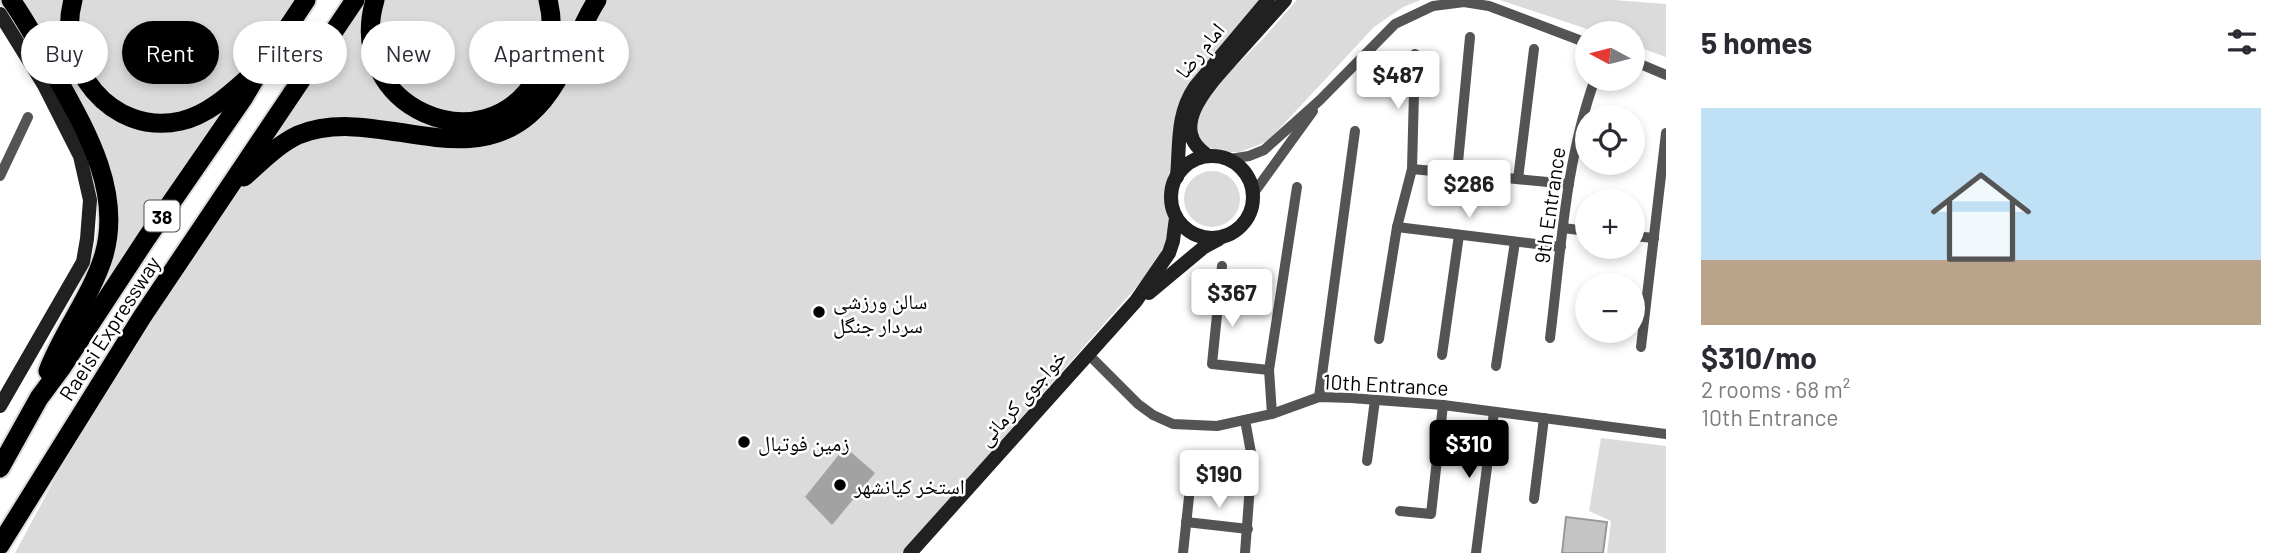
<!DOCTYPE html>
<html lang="en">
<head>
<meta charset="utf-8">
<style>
  body { margin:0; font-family:Barlow,"Noto Naskh Arabic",sans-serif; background:#f2f2f3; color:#2b2b33; height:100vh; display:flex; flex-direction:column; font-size:26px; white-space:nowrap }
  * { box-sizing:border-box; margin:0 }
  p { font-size:23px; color:#7c7c81 }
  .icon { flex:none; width:38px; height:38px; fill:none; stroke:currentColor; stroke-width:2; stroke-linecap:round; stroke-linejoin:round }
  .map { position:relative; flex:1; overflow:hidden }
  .drawer { display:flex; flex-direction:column; background:#fff; width:630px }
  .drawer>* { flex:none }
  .banner { position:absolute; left:21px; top:21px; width:665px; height:63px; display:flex; gap:14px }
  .needle { width:46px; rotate:277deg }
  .tools { position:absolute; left:1575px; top:21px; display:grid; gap:14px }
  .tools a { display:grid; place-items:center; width:70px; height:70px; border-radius:50%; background:#fff; box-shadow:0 4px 10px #0003; font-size:35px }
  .price { position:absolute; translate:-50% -60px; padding:0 16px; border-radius:7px; background:#fff; color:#222; font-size:23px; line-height:46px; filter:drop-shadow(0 2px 4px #0008) }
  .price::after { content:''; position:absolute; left:50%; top:42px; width:21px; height:16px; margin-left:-10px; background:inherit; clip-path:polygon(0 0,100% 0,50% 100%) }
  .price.active { background:#000; color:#fff }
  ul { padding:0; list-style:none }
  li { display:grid; align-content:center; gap:14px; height:371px; padding:0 35px }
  li span { display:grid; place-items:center; height:217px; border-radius:0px; color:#555 }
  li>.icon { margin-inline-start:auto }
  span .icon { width:126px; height:126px; fill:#fffc; stroke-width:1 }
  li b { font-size:30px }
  h2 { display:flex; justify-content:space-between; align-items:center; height:84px; padding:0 35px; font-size:30px }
  .pill { padding:0 24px; border-radius:32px; background:#fff; box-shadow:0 4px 10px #0003; font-size:24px; line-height:63px }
  .pill.active { background:#000; color:#fff }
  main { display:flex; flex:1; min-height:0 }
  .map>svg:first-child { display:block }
  .green { fill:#dbdbdb }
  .water { fill:#a2a2a2 }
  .building { fill:#c4c4c4; stroke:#989898; stroke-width:2 }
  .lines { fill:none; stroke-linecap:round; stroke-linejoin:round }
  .highway-casing { stroke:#dbdbdb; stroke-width:23 }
  .street { stroke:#545454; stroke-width:10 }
  .secondary { stroke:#212121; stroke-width:14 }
  .highway { stroke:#000; stroke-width:19 }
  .poi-dot { fill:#000; stroke:#fff; stroke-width:2.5 }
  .labels { text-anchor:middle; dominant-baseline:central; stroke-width:5; stroke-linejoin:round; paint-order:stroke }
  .shield { fill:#fff; stroke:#4c4c4c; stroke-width:2 }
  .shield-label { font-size:19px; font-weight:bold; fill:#000 }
  .street-label { font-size:21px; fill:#000; stroke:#fff }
  .poi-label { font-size:21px; fill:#000; stroke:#fff; text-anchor:start }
</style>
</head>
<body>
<main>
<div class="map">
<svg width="1666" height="553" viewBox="0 0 1666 553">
  <rect width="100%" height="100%" fill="#fff"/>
  <g class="green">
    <polygon points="20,0 67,0 65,50 138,126 238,94 74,338 118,212"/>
    <polygon points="78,0 293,0 236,82 215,101 159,118 113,102 83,65 75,14"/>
    <polygon points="363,0 371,0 368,59 443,125 523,103 553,0 593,0 545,91 485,132 374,124 262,154"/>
    <polygon points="379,0 543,0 548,21 536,69 502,105 460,116 415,103 379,57"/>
    <path d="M603,0H1263L1215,57L1165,190C1164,200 1167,208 1168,218C1171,241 1159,257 1147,275L902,553H15L68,454L154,319L242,187L258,170L307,138L516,130Z"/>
    <polygon points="1297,0 1421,0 1403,7 1374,27 1268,141 1240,152 1222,152 1205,146 1196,130 1199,111 1214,87 1262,40"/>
    <polygon points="1500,0 1614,0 1666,4 1666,57 1633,45 1633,33 1599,33"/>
    <circle cx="1212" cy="199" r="28"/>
    <polygon points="1601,438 1666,446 1666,553 1607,553 1611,521 1589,511"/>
  </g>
  <polygon class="water" points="845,447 875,473 832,525 805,497"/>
  <polygon class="building" points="1566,517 1607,522 1603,553 1562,553"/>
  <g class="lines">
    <defs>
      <g id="highway">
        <path d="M11,0C27,22 39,46 52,69C83,125 123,189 104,255C91,297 63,331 48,371"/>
        <path d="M73,0C55,65 111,137 181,121C207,115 228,96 248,78"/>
        <path d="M375,0C343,108 485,168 537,77C551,52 555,27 548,0"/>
        <path d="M244,177C261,162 277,145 298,135C373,104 463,173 530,114C565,84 573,37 597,0"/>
        <polyline points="0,468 39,398 62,367 146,239 244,97 264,63 306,0"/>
        <polyline points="0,545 142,317 355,0"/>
      </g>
    </defs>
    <use href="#highway" class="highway-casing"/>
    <g class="street">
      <polyline points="1415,54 1412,169 1397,227 1561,247"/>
      <polyline points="1633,61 1666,75"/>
      <polyline points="1230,159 1249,156 1264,150 1320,100 1395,24 1433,6 1464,2 1489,6 1587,43"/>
      <polyline points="1412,169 1569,184"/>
      <polyline points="1457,173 1470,37"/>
      <polyline points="0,176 28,117"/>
      <polyline points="1518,179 1534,49"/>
      <polyline points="1253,194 1313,111"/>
      <polyline points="1563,228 1587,231"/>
      <polyline points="1633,236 1654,238"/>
      <polyline points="1222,266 1212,364 1269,370"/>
      <path d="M1550,338C1561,251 1565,162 1595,79"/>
      <polyline points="1379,339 1397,227"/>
      <polyline points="1641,347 1666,133"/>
      <polyline points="1088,354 1138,404 1153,415 1173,424 1217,426 1272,414 1319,397 1351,398 1443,405 1666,434"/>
      <polyline points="1442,355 1459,235"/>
      <polyline points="1496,366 1515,242"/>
      <polyline points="1319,397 1355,131"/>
      <polyline points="1272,414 1269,370 1297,187"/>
      <polyline points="1245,420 1252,458 1245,553"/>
      <polyline points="1367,461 1375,400"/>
      <polyline points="1534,499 1544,418"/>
      <polyline points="1400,511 1431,514 1443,405"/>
      <polyline points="1186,522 1248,529"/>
      <polyline points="1183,553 1189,497"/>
      <polyline points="1476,553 1494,412"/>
    </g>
    <g class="secondary">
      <polyline points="0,14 44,85 80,156 90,200 87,239 83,262 0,406"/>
      <path d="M1207,155C1165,127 1213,81 1234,57C1251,38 1268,19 1285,0"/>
      <circle cx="1212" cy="197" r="41"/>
      <path d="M1177,177C1180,144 1176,115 1195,87L1268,0"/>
      <polyline points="1149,293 1204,247 1219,239"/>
      <polyline points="910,553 1136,301 1169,253 1173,241 1176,217"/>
    </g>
    <use href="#highway" class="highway"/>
  </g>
  <g class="poi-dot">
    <circle cx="819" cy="312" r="7"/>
    <circle cx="744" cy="442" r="7"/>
    <circle cx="840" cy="485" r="7"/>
  </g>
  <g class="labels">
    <rect class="shield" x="144.5" y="200.5" width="35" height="31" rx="5"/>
    <g class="shield-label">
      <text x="162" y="216">38</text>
    </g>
    <g class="street-label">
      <text transform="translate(1199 50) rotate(-51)">امام رضا</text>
      <text transform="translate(1549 205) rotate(-82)">9th Entrance</text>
      <text transform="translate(109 328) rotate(-57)">Raeisi Expressway</text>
      <text transform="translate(1386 384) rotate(3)">10th Entrance</text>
      <text transform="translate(1021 397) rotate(-48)">خواجوی کرمانی</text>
    </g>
    <g class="poi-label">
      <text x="833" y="300">سالن ورزشی<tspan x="833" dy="24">سردار جنگل</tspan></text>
      <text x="758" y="442">زمین فوتبال</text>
      <text x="854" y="485">استخر کیانشهر</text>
    </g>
  </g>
</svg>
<div class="tools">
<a><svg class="needle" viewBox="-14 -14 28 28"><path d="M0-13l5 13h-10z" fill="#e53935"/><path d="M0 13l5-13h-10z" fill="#7c7c81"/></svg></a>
<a><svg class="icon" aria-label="locate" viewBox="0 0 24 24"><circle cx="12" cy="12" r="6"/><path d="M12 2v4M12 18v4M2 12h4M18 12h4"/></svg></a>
<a>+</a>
<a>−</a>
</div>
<b class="price" style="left:1398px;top:111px">$487</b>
<b class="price" style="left:1469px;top:220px">$286</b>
<b class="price" style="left:1232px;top:329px">$367</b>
<b class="price active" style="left:1469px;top:480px">$310</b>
<b class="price" style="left:1219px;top:510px">$190</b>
<div class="banner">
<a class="pill">Buy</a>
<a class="pill active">Rent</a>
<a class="pill">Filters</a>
<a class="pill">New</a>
<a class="pill">Apartment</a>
</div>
</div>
<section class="drawer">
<h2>5 homes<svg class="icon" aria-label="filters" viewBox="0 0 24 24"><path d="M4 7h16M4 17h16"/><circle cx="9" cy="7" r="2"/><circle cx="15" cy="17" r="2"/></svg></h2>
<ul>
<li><span style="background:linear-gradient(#bfe0f5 70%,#b9a48a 0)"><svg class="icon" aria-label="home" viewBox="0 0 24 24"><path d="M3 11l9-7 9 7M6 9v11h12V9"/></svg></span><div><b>$310/mo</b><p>2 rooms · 68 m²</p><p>10th Entrance</p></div></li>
</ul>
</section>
</main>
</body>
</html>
